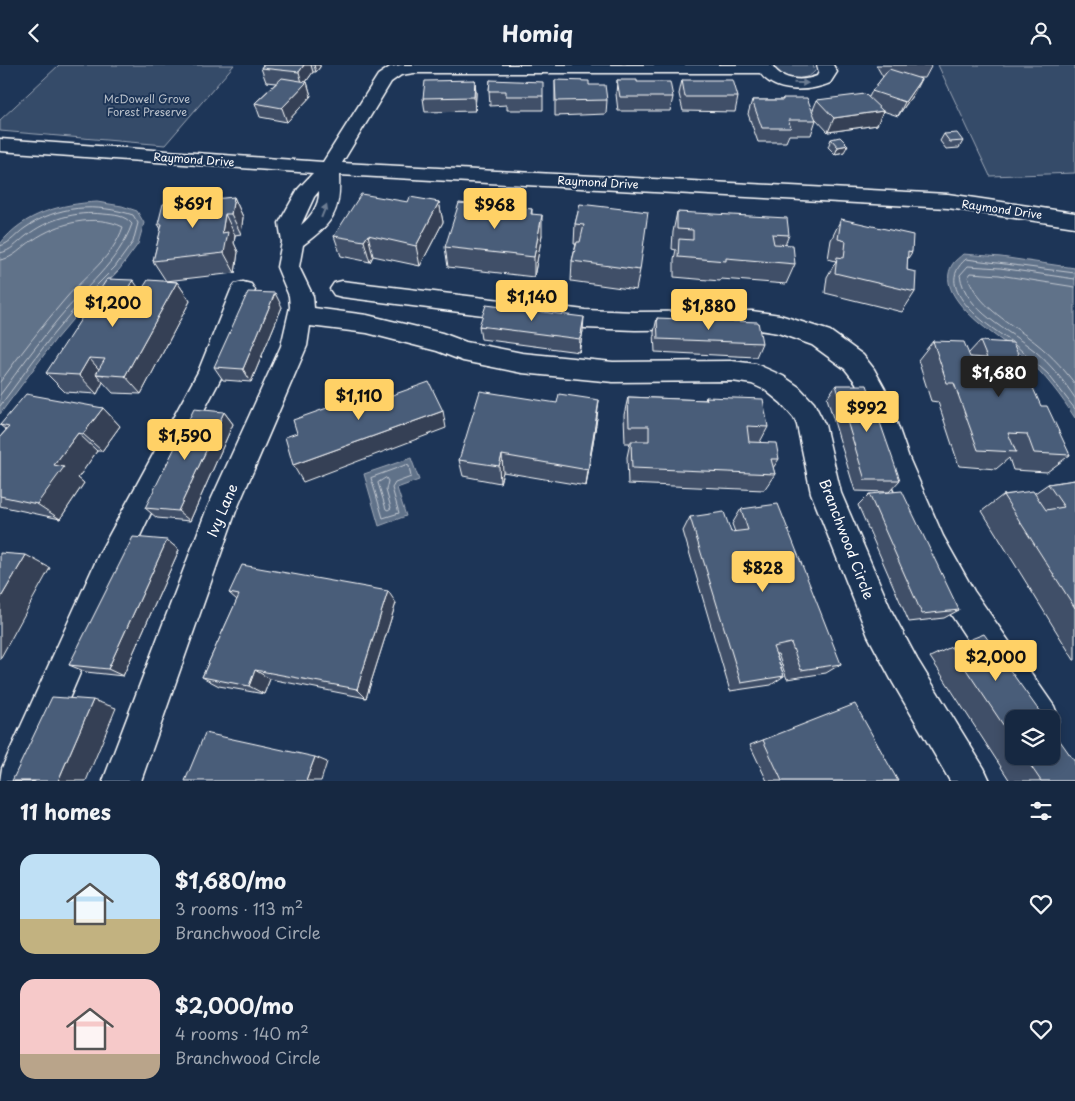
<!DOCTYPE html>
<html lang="en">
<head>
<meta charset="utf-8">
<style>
  body { margin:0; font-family:"Playpen Sans",sans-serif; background:#1f3048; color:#f1f3f6; height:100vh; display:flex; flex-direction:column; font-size:19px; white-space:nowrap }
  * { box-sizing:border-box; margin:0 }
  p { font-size:16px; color:#9ea6b1 }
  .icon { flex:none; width:28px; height:28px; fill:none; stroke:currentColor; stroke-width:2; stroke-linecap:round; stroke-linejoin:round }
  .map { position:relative; height:716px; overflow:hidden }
  .panel { display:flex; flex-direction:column; background:#162841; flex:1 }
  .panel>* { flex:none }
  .tools { position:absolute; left:1005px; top:645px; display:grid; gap:10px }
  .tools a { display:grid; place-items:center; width:55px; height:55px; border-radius:10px; background:#162841; box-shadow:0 2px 12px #0003,0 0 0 1px #35445a; font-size:25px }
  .price { position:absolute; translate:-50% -42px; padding:0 11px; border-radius:5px; background:#ffd166; color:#111; font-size:16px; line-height:32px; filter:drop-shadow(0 1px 2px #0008) }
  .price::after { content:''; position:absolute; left:50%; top:30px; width:15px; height:11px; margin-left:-8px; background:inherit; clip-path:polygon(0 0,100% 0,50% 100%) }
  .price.on { background:#222; color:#fff }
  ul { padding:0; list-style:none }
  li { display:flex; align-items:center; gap:15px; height:125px; padding:0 20px }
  li span { display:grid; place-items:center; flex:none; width:140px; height:100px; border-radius:15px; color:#555 }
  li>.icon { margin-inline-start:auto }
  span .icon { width:60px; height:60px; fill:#fffc; stroke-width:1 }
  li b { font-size:21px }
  h2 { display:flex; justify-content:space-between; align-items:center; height:60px; padding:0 20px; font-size:21px }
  header { display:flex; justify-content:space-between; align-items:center; height:65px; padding:0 20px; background:#162841; font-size:22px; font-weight:700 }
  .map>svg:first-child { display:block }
  .green { fill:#364b69; stroke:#9aa5b4 }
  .water { fill:#617289; stroke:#a0aab8 }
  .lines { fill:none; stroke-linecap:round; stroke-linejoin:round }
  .shore { stroke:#c0c7d0; stroke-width:1 }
  .minor-casing { stroke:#fff; stroke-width:3 }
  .minor { fill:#1d3557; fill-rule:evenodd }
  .wall { fill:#405068; stroke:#fff }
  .shaded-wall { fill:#344155; stroke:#fff }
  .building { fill:#4a5d79; stroke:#fff }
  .oneway { fill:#6c7c92 }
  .labels { text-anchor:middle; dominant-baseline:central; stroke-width:4; stroke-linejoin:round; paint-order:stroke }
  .far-park-label { font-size:11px; fill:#b9c0ca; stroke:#1d3557 }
  .far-street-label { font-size:11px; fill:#fff; stroke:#1d3557 }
  .street-label { font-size:14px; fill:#fff; stroke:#1d3557 }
</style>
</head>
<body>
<header><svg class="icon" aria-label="back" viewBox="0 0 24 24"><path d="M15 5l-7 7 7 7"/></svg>Homiq<svg class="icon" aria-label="person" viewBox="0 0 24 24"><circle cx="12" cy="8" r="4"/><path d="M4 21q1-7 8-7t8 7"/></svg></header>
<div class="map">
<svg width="1075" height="716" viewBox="0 0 1075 716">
  <rect width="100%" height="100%" fill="#1d3557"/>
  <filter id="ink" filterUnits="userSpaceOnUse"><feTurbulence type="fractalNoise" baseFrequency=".02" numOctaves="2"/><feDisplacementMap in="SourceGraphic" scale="10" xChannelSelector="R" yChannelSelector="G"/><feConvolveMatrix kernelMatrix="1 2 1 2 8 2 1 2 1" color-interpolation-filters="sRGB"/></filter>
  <g filter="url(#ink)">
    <g class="green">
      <polygon points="59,0 234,0 165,80 0,66 0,55"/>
      <path d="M774,0H813L815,6C807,18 778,14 774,0Z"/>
      <polygon points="938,0 1075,0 1075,108 990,111"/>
    </g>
    <g class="water">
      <path d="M97,137L122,141L137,146L144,158L138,179L119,205L84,241L55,275L0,349V179C24,148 61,139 97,137Z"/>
      <path d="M963,189L1001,192L1075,203V353C1061,331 1045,310 1026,293C1005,276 932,235 952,200C954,196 960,192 963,189Z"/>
      <polygon points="411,393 419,415 397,423 406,451 379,461 364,409"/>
    </g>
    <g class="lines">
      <g class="shore">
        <path d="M0,181C11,178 16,169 25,163C58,140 96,138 133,150L138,158L133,177L115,202L80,237L51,272L0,341"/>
        <path d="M0,188C11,186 17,178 26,171C48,154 75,146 103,149C114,150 125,150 132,159C118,198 85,222 59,253C38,278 19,304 0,330"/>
        <path d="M0,195C15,193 21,182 33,175C58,158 95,148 123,162C113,192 86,210 66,233C43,260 21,288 0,317"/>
        <path d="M1075,214L1000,203L968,201L960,210C965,246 1009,265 1035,286C1050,299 1064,316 1075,333"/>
        <path d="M1075,222L999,210L971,208L968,212C979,241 1004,254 1028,272C1046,285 1062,301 1075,319"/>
        <path d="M1012,277C990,262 930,224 966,194L1075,208"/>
        <polyline points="1015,280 1048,309 1075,344"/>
        <polygon points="406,400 409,401 411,412 395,418 392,423 399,448 383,453 371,413"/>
        <polygon points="386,413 388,416 386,425 391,443 388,445 386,444 378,418"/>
      </g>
      <defs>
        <g id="minor">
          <path d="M401,0H772C781,16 802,17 817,11L819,7L817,0H833L837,7L830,18C808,27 775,29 760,8H414L401,10L391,17L342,98L948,129L1075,148V162L948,143L339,110C341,148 332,158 303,180L299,202L313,231L314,243L367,250L442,268L466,277L522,288L613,297L732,296L756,299L783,311L799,322L814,338L825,360L841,428L892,547L917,594L984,703L990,716H950L893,618L868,571L811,428L797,360L794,353L781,338L765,325L752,319L732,316L613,317L522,308L463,296L437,286L367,268L310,261L307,281L236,446L141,716H103L206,446L281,281L290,242L289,231L277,202L282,177L279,158L298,124L313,108L0,86V74L323,97L378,10L390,2ZM319,126C320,139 311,152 301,160L314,132Z"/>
          <polygon points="342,216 585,245 635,247 752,246 780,250 830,266 863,290 874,304 885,324 909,393 943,471 974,526 1054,641 1059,654 1054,667 1051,668 1051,654 1020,654 950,548 921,491 881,393 856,318 845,304 812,280 778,268 752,264 635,265 585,263 342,232 334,230 330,224 334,218"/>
          <polygon points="243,217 251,219 255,225 223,309 158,433 123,507 34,716 0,716 2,703 100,487 198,307 231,225 235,219"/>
        </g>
      </defs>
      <use href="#minor" class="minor-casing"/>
      <use href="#minor" class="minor"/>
    </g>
    <g class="wall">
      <polygon points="263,0 320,0 320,2 316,7 313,7 306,17 307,17 311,31 287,57 260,52 255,38 276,18 266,17 261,3"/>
      <polygon points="876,0 932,0 925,13 918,13 914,28 898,51 883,46 877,60 828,67 815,53 816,55 811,70 789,70 786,77 758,77 748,49 752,35 782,35 783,33 812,47 817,35 869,32 872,26 883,12"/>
      <polygon points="475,15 476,29 475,46 425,47 423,33"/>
      <polygon points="490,15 543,31 543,45 507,45 507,40 490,41 489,26"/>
      <polygon points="555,15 589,20 607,35 606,49 555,51"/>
      <polygon points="617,15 637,17 673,32 670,46 618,46 616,29"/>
      <polygon points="682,15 738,32 735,47 683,46 679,29"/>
      <polygon points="944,69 963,76 959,83 946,84 940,76"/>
      <polygon points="831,74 844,87 835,89 828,82"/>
      <polygon points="234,132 243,152 241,169 235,170 234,178 238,187 235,208 166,216 177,217 190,236 141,329 113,328 103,317 97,329 65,327 46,308 141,227 166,216 153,196 161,164 158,159"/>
      <polygon points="408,137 439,137 443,157 420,201 373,191 370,197 341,191 334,171"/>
      <polygon points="580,139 640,205 636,225 571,216 572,196 576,179 574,179 575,159"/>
      <polygon points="532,144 532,149 542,170 534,212 448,202 445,182 488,145 513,147"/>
      <polygon points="677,147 789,170 785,180 795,199 786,219 721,214 720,216 674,212 674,194 676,185 672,184 673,167"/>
      <polygon points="841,154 912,187 907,195 907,205 915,227 902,247 825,228 827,212 836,196 828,194 831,175"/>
      <polygon points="282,242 251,317 223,315 214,302"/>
      <polygon points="657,253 762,278 756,292 655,287 654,267"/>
      <polygon points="479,261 583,266 579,287 481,274"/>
      <polygon points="933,276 968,289 980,276 1041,341 1070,390 1047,407 1013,405 1009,393 996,404 959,401 938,337 931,336 918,295"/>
      <polygon points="836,320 900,415 889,427 855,426 827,333"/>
      <polygon points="628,332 705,335 706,332 768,362 760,377 779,394 773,403 775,409 764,425 628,419 627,392 630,378 625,378 624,350"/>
      <polygon points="103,343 120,361 102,386 97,386 78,413 84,418 60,454 0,441 0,372 6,365 0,360"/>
      <polygon points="224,347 233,359 190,456 157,453 145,443"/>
      <polygon points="597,353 586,421 503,407 500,418 463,411 459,395"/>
      <polygon points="1075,415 1075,595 1074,595 982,446 1003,430 1035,428 1048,419"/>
      <polygon points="869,429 959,545 944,553 909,557 858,440"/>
      <polygon points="741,444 841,599 826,608 787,614 778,589 776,589 784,611 771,620 730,626 683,466 690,452 731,467 735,467 732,459"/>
      <polygon points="167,475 179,485 123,611 86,607 69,600"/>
      <polygon points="229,528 396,538 366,633 270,614 264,629 219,621 202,612 237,535"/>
      <polygon points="951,582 1014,654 1014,691 1051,691 1075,716 1010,716 930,592"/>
      <polygon points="763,675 898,716 767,716 750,680"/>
    </g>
    <g class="shaded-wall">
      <polygon points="304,0 311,0 313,7 303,21 307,17 311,31 287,57 282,43 303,21 299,7"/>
      <polygon points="314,0 320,0 320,2 316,7"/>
      <polygon points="921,14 914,28 898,51 905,37"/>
      <polygon points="475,15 476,29 475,46 474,32"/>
      <polygon points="883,46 877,60 828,67 834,53"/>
      <polygon points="848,80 844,87 835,89 838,82"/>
      <polygon points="234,132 243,152 241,169 231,149"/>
      <polygon points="439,137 443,157 420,201 416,181"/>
      <polygon points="225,149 235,170 234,178 238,187 235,208 224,188 222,168"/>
      <polygon points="542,150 542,170 534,212 534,192"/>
      <polygon points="368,170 373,191 370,197 364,176"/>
      <polygon points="133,215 147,235 125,228"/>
      <polygon points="177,217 190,236 141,329 125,311"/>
      <polygon points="275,228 282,242 251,317 243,304"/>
      <polygon points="584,252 583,266 579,287 580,274"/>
      <polygon points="89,293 104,310 96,309 103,317 97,329 79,310"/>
      <polygon points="599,335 597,353 586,421 588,405"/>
      <polygon points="103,343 120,361 102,386 83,369"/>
      <polygon points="443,346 446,363 303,417 293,400"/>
      <polygon points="224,347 233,359 190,456 178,446"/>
      <polygon points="78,368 97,386 78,413 84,418 60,454 37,439 54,400"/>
      <polygon points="502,390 503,407 500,418 499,401"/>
      <polygon points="167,475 179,485 123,611 108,604"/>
      <polygon points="26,490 50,503 0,594 0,534"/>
      <polygon points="388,526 396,538 366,633 357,624"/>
      <polygon points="255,605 270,614 264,629 249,621"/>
      <polygon points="93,635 116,643 86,716 58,716"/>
      <polygon points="315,692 327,697 321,716 306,716"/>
    </g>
    <g class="building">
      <polygon points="263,0 304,0 299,7 261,3"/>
      <polygon points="889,4 921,14 905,37 872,26"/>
      <polygon points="282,13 307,17 282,43 255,38"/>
      <polygon points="475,15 474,32 423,33 425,16"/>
      <polygon points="490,15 543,17 543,31 506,31 506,26 489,26"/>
      <polygon points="555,15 589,16 589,20 605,20 607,35 556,36"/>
      <polygon points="617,15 637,15 637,17 670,17 673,32 620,32"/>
      <polygon points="682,15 733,15 738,32 685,32"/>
      <polygon points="865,29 883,46 834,53 817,35"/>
      <polygon points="783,33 807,33 816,55 788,55 791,63 762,63 752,35 783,35"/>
      <polygon points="957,68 963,76 950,77 944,69"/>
      <polygon points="840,72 848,80 838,82 831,74"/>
      <polygon points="361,129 408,137 410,132 439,137 416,181 368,170 364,176 334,171"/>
      <polygon points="234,132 231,149 225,149 222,168 228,167 224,188 153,196 162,159 158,159 163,139"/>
      <polygon points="459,138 488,141 486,145 513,147 514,142 532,144 531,149 542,150 534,192 445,182"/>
      <polygon points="580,139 648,147 640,205 572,196 577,177 580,177 584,160 575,159"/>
      <polygon points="677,147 787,153 789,170 772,169 774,179 793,180 795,199 726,193 726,196 678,192 679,174 693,175 693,165 677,164"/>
      <polygon points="841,154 913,170 912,187 908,186 907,205 916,207 915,227 835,208 837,192 844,193 846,176 838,174"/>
      <polygon points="107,214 133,215 125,228 139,229 148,215 177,217 125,311 96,309 105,294 89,293 79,310 46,308"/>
      <polygon points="248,227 275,228 243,304 214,302"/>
      <polygon points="486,240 584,252 580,274 479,261"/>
      <polygon points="657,253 758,257 762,278 658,274"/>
      <polygon points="933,276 964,277 970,292 987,293 980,276 1013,278 1041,341 1047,341 1070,390 1034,388 1027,369 1008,368 1016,387 978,385 954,318 947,318"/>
      <polygon points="429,317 443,346 293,400 285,372 297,368 293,355 381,324 384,333"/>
      <polygon points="836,320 867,320 900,415 865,415"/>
      <polygon points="480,326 557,338 559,329 599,335 588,405 502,390 499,401 459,395"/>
      <polygon points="26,329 103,343 83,369 78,368 54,400 64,402 37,439 0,431 0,372 9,362 0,360"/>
      <polygon points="628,332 707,335 706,332 763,334 768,362 747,361 749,377 776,378 779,394 771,394 775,409 632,403 631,376 649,376 649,361 629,361"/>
      <polygon points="194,344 224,347 178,446 145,443"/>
      <polygon points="1075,415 1075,543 1003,430 1033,426 1046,445 1064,442 1048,419"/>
      <polygon points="902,426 959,545 922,549 869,429"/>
      <polygon points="778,439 841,599 801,605 791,578 773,582 784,611 741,618 690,452 724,447 731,467 748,465 741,444"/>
      <polygon points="133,472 167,475 108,604 69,600"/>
      <polygon points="0,488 26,490 0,534"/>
      <polygon points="242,500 388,526 357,624 255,605 249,621 202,612 239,530 229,528"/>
      <polygon points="984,569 1045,654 1014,654 1014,676 951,582"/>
      <polygon points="52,632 93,635 58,716 12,716"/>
      <polygon points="855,639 898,716 782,716 763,675"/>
      <polygon points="1051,663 1075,697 1075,716 1041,716 1024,691 1051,691"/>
      <polygon points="205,668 315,692 306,716 185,716"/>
    </g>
    <defs><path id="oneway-solid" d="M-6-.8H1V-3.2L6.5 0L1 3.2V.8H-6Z" transform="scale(1.25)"/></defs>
    <g class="oneway">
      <use href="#oneway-solid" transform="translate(801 18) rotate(2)"/>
      <use href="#oneway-solid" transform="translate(324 146) rotate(-68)"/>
    </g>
  </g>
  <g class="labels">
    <g class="far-park-label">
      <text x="147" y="33">McDowell Grove<tspan x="147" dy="13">Forest Preserve</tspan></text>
    </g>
    <g class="far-street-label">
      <text transform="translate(194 94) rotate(4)">Raymond Drive</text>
      <text transform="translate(598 117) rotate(3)">Raymond Drive</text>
      <text transform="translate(1002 144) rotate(8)">Raymond Drive</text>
    </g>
    <g class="street-label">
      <text transform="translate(222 445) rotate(-67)">Ivy Lane</text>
      <text transform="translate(847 474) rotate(69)">Branchwood Circle</text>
    </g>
  </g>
</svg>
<div class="tools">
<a><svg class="icon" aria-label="layers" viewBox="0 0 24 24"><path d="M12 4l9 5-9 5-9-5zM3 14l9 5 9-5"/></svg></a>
</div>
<b class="price" style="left:193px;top:164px">$691</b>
<b class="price" style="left:495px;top:165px">$968</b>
<b class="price" style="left:532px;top:257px">$1,140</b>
<b class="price" style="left:113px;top:263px">$1,200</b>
<b class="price" style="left:709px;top:266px">$1,880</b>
<b class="price on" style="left:999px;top:333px">$1,680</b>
<b class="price" style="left:359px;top:356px">$1,110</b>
<b class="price" style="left:867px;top:368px">$992</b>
<b class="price" style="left:185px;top:396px">$1,590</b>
<b class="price" style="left:763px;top:528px">$828</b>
<b class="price" style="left:996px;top:617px">$2,000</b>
</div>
<section class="panel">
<h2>11 homes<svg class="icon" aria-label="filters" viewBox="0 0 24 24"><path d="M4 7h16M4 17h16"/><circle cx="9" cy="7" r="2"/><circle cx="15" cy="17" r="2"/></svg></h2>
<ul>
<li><span style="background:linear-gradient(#bfe0f5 65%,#c2b280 0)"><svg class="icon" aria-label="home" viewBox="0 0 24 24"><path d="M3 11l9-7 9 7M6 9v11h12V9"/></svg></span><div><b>$1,680/mo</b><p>3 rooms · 113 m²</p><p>Branchwood Circle</p></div><svg class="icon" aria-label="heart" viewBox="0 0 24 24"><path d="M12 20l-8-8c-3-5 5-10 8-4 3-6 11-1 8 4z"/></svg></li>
<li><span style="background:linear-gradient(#f6c9c9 75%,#b9a48a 0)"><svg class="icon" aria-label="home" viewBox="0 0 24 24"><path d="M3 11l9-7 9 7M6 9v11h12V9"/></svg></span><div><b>$2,000/mo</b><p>4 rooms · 140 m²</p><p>Branchwood Circle</p></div><svg class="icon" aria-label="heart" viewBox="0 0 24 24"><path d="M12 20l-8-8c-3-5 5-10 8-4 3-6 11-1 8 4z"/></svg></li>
</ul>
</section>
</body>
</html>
